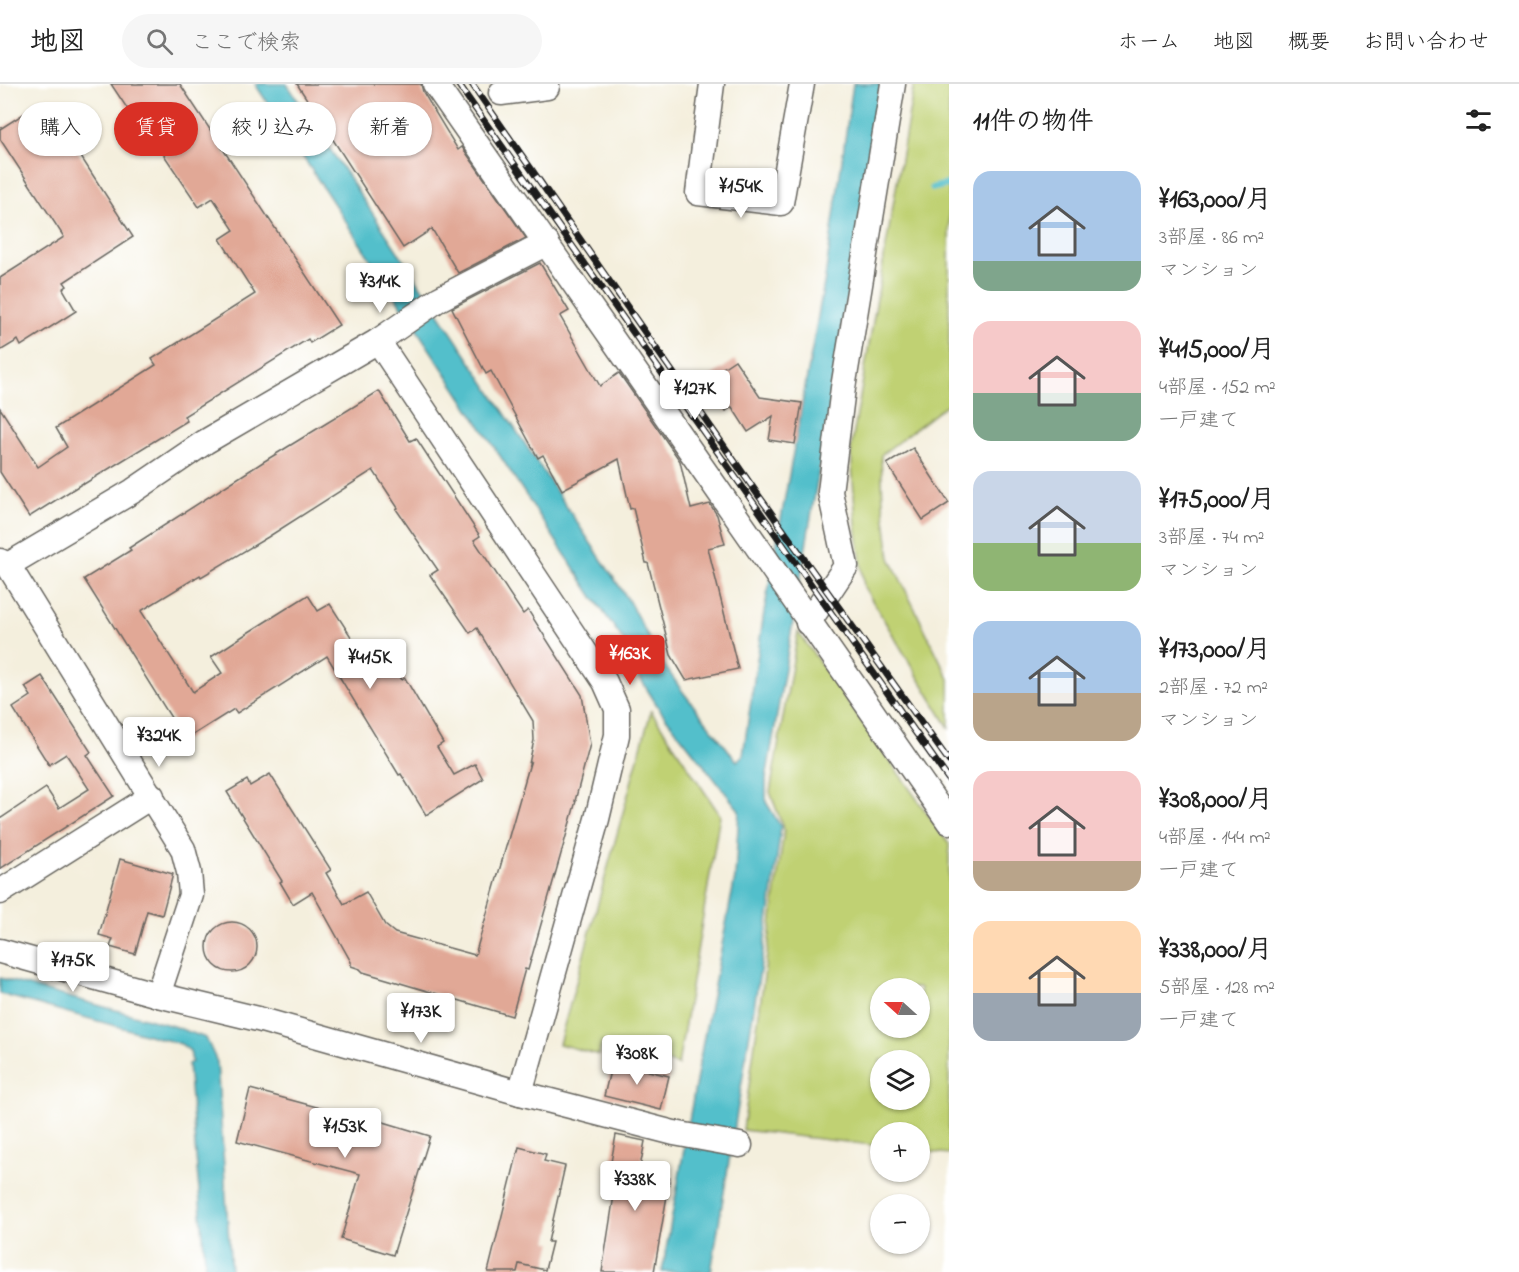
<!DOCTYPE html>
<html lang="ja">
<head>
<meta charset="utf-8">
<style>
  body { margin:0; font-family:"Indie Flower","Klee One",sans-serif; background:#f6f6f6; color:#222; height:100vh; display:flex; flex-direction:column; font-size:22px; white-space:nowrap }
  * { box-sizing:border-box; margin:0 }
  p { font-size:20px; color:#767676 }
  .icon { flex:none; width:33px; height:33px; fill:none; stroke:currentColor; stroke-width:2; stroke-linecap:round; stroke-linejoin:round }
  .map { position:relative; flex:1; overflow:hidden }
  .details { display:flex; flex-direction:column; background:#fff; width:570px }
  .details>* { flex:none }
  .top-card { position:absolute; left:18px; top:18px; width:570px; height:54px; display:flex; gap:12px }
  .needle { width:39px; rotate:291deg }
  .buttons { position:absolute; left:870px; top:894px; display:grid; gap:12px }
  .buttons a { display:grid; place-items:center; width:60px; height:60px; border-radius:50%; background:#fff; box-shadow:0 2px 4px #0004; font-size:30px }
  .price { position:absolute; translate:-50% -51px; padding:0 14px; border-radius:6px; background:#fff; color:#222; font-size:20px; line-height:39px; filter:drop-shadow(0 2px 3px #0008) }
  .price::after { content:''; position:absolute; left:50%; top:36px; width:18px; height:14px; margin-left:-9px; background:inherit; clip-path:polygon(0 0,100% 0,50% 100%) }
  .price.selected { background:#d93025; color:#fff }
  ul { padding:0; list-style:none }
  li { display:flex; align-items:center; gap:18px; height:150px; padding:0 24px }
  li span { display:grid; place-items:center; flex:none; width:168px; height:120px; border-radius:18px; color:#555 }
  li>.icon { margin-inline-start:auto }
  span .icon { width:72px; height:72px; fill:#fffc; stroke-width:1 }
  li b { font-size:26px }
  h2 { display:flex; justify-content:space-between; align-items:center; height:72px; padding:0 24px; font-size:26px }
  .chip { padding:0 21px; border-radius:27px; background:#fff; box-shadow:0 2px 4px #0004; font-size:21px; line-height:54px }
  .chip.selected { background:#d93025; color:#fff }
  header { display:flex; align-items:center; gap:36px; box-sizing:border-box; height:84px; padding:0 30px; background:#fff; border-bottom:2px solid #e0e0e0 }
  header strong { font-size:28px }
  nav { display:flex; gap:33px; margin-inline-start:auto; font-size:21px }
  .search { width:420px; height:54px; background:#f6f6f6; display:flex; align-items:center; gap:15px; box-sizing:border-box; padding:0 21px; border-radius:33px; color:#767676; font-size:22px }
  main { display:flex; flex:1; min-height:0 }
  .map>svg:first-child { display:block }
  .green { fill:#c0d173; stroke:#6e7648; stroke-width:1.5; fill-rule:evenodd }
  .water { fill:#52bfcb; stroke:#376e74; stroke-width:1.5 }
  .lines { fill:none; stroke-linecap:round; stroke-linejoin:round }
  .stream { stroke:#52bfcb; stroke-width:7 }
  .building { fill:#e1a896 }
  .minor-casing { stroke:#686660; stroke-width:27 }
  .minor { stroke:#fff; stroke-width:24 }
  .rail-casing { stroke:#1c1c1c; stroke-width:7 }
  .rail { stroke:#fff; stroke-width:4.5; stroke-dasharray:14; stroke-linecap:butt }
</style>
</head>
<body>
<header>
<strong>地図</strong>
<div class="search"><svg class="icon" aria-label="search" viewBox="0 0 24 24"><circle cx="10" cy="10" r="6"/><path d="M15 15l6 6"/></svg>ここで検索</div>
<nav><a>ホーム</a><a>地図</a><a>概要</a><a>お問い合わせ</a></nav>
</header>
<main>
<div class="map">
<svg width="949" height="1188" viewBox="0 0 949 1188">
  <rect width="100%" height="100%" fill="#fff"/>
  <filter id="ink" filterUnits="userSpaceOnUse"><feTurbulence type="fractalNoise" baseFrequency=".0167" numOctaves="2"/><feDisplacementMap in="SourceGraphic" scale="12" xChannelSelector="R" yChannelSelector="G"/><feConvolveMatrix kernelMatrix="1 2 1 2 8 2 1 2 1" color-interpolation-filters="sRGB"/></filter>
  <filter id="wash" filterUnits="userSpaceOnUse"><feTurbulence type="fractalNoise" baseFrequency=".008" numOctaves="4" result="noise"/><feDisplacementMap in="SourceGraphic" scale="24" xChannelSelector="R" yChannelSelector="G"/><feGaussianBlur stdDeviation="1.35" result="paint"/><feColorMatrix in="noise" values="0 0 0 0 0 0 0 0 0 0 0 0 0 0 0 0 0 1.4 0 .05"/><feComposite in="paint" operator="in"/></filter>
  <g filter="url(#wash)">
    <rect width="100%" height="100%" fill="#f4efdd"/>
    <g class="green">
      <polygon points="914,0 949,0 949,319 881,371 883,419 890,474 949,595 949,644 864,503 856,441 851,365"/>
      <path d="M798,548L949,760V1070L920,1067V1048H880V1062L743,1046L784,746L770,708ZM920,904V944H880V904ZM920,976V1016H880V976Z"/>
      <polygon points="651,627 720,731 678,981 602,958 599,971 559,960"/>
    </g>
    <g class="water">
      <polygon points="255,0 287,0 627,514 662,578 683,608 737,677 743,671 764,528 825,194 853,0 881,0 831,316 766,695 766,718 781,743 771,819 711,1188 662,1188 703,958 735,794 739,726 660,626 635,586 626,560 593,513"/>
      <polygon points="0,894 173,942 206,954 217,978 231,1188 206,1188 188,980 192,978 190,967 181,960 0,910"/>
    </g>
    <g class="lines">
      <polyline class="stream" points="933,104 949,100"/>
    </g>
    <g id="blocks">
      <g class="building">
        <polygon points="111,0 180,0 339,241 310,259 308,255 184,332 187,337 84,400 83,399 29,433 0,388 0,324 38,383 67,363 56,344 156,281 152,275 255,210 220,155 234,146 213,114 199,123 158,62 154,65"/>
        <polygon points="297,0 421,0 423,8 458,66 462,63 526,154 458,189 432,145 403,164"/>
        <polygon points="48,22 133,153 64,198 67,202 63,205 76,227 21,262 18,256 0,267 0,194 64,153 0,55 0,45 28,27 32,34"/>
        <polygon points="540,179 569,227 560,232 600,302 619,289 680,377 691,425 710,420 717,431 725,460 708,464 738,585 686,596 671,571 648,479 646,479 633,424 630,425 619,375 562,406 543,371 538,374 491,287 486,290 452,224"/>
        <polygon points="735,276 760,313 802,319 795,360 769,356 773,332 748,348 732,323 726,327 705,296"/>
        <polygon points="379,307 410,357 416,354 480,452 474,456 523,530 528,526 582,611 590,660 575,717 576,717 528,886 525,885 512,932 363,888 360,885 351,882 351,878 312,808 293,820 280,798 282,797 227,708 247,696 250,702 270,690 331,786 326,789 344,820 366,808 385,841 395,849 475,871 530,679 529,680 534,656 533,637 477,544 470,549 430,491 438,486 396,425 398,424 373,386 268,453 201,493 200,491 141,527 193,608 222,589 211,573 249,548 308,511 318,527 330,520 366,576 383,565 402,596 405,594 443,659 437,663 454,691 475,680 483,695 426,731 401,690 399,691 327,572 237,629 234,625 185,656 84,495 131,466 129,464 263,378"/>
        <polygon points="913,364 949,419 923,436 887,380"/>
        <polygon points="42,592 91,668 87,671 114,712 0,785 0,735 46,704 59,724 89,705 66,670 49,681 13,624 31,612 25,603"/>
        <polygon points="120,775 173,790 162,831 147,827 135,870 110,863 113,855 99,851"/>
        <circle cx="232" cy="863" r="25"/>
        <polygon points="612,978 669,992 661,1026 604,1012"/>
        <polygon points="250,1005 376,1039 377,1036 430,1052 393,1171 341,1155 360,1090 237,1057"/>
        <polygon points="616,1051 645,1057 639,1089 670,1094 654,1188 602,1188 619,1079 611,1078"/>
        <polygon points="519,1063 546,1070 544,1077 565,1082 548,1158 552,1158 545,1186 519,1180 517,1188 488,1188"/>
      </g>
    </g>
  </g>
  <g filter="url(#ink)">
    <use href="#blocks" fill-opacity="0" stroke="#686660" stroke-width="1.5"/>
    <g class="lines">
      <defs>
        <g id="minor">
          <path d="M435,0C608,245 776,493 949,738"/>
          <polyline points="712,0 698,109 781,119 802,0"/>
          <polyline points="501,9 547,3 547,0"/>
          <polyline points="378,257 605,598 617,625 617,651 597,735 520,1009"/>
          <polyline points="0,477 8,481 183,765 189,788 191,811 158,911"/>
          <polyline points="8,481 133,407 205,358 378,257 439,215 547,159"/>
          <polyline points="808,539 846,482 830,408 843,304 893,0"/>
          <polyline points="0,808 152,712"/>
          <polyline points="0,867 158,911 258,935 520,1009 674,1049 740,1061"/>
        </g>
      </defs>
      <use href="#minor" class="minor-casing"/>
      <use href="#minor" class="minor"/>
      <defs>
        <g id="rail">
          <polyline points="458,0 949,696"/>
          <polyline points="472,0 756,408 949,677"/>
        </g>
      </defs>
      <use href="#rail" class="rail-casing"/>
      <use href="#rail" class="rail"/>
    </g>
  </g>
</svg>
<div class="buttons">
<a><svg class="needle" viewBox="-14 -14 28 28"><path d="M0-13l5 13h-10z" fill="#e53935"/><path d="M0 13l5-13h-10z" fill="#767676"/></svg></a>
<a><svg class="icon" aria-label="layers" viewBox="0 0 24 24"><path d="M12 4l9 5-9 5-9-5zM3 14l9 5 9-5"/></svg></a>
<a>+</a>
<a>−</a>
</div>
<b class="price" style="left:741px;top:135px">¥154K</b>
<b class="price" style="left:380px;top:230px">¥314K</b>
<b class="price" style="left:695px;top:337px">¥127K</b>
<b class="price selected" style="left:630px;top:602px">¥163K</b>
<b class="price" style="left:370px;top:606px">¥415K</b>
<b class="price" style="left:159px;top:684px">¥324K</b>
<b class="price" style="left:73px;top:909px">¥175K</b>
<b class="price" style="left:421px;top:960px">¥173K</b>
<b class="price" style="left:637px;top:1002px">¥308K</b>
<b class="price" style="left:345px;top:1075px">¥153K</b>
<b class="price" style="left:635px;top:1128px">¥338K</b>
<div class="top-card">
<a class="chip">購入</a>
<a class="chip selected">賃貸</a>
<a class="chip">絞り込み</a>
<a class="chip">新着</a>
</div>
</div>
<section class="details">
<h2>11件の物件<svg class="icon" aria-label="filters" viewBox="0 0 24 24"><path d="M4 7h16M4 17h16"/><circle cx="9" cy="7" r="2"/><circle cx="15" cy="17" r="2"/></svg></h2>
<ul>
<li><span style="background:linear-gradient(#a9c7e8 75%,#7fa58c 0)"><svg class="icon" aria-label="home" viewBox="0 0 24 24"><path d="M3 11l9-7 9 7M6 9v11h12V9"/></svg></span><div><b>¥163,000/月</b><p>3部屋 · 86 m²</p><p>マンション</p></div></li>
<li><span style="background:linear-gradient(#f6c9c9 60%,#7fa58c 0)"><svg class="icon" aria-label="home" viewBox="0 0 24 24"><path d="M3 11l9-7 9 7M6 9v11h12V9"/></svg></span><div><b>¥415,000/月</b><p>4部屋 · 152 m²</p><p>一戸建て</p></div></li>
<li><span style="background:linear-gradient(#c9d6e8 60%,#8fb573 0)"><svg class="icon" aria-label="home" viewBox="0 0 24 24"><path d="M3 11l9-7 9 7M6 9v11h12V9"/></svg></span><div><b>¥175,000/月</b><p>3部屋 · 74 m²</p><p>マンション</p></div></li>
<li><span style="background:linear-gradient(#a9c7e8 60%,#b9a48a 0)"><svg class="icon" aria-label="home" viewBox="0 0 24 24"><path d="M3 11l9-7 9 7M6 9v11h12V9"/></svg></span><div><b>¥173,000/月</b><p>2部屋 · 72 m²</p><p>マンション</p></div></li>
<li><span style="background:linear-gradient(#f6c9c9 75%,#b9a48a 0)"><svg class="icon" aria-label="home" viewBox="0 0 24 24"><path d="M3 11l9-7 9 7M6 9v11h12V9"/></svg></span><div><b>¥308,000/月</b><p>4部屋 · 144 m²</p><p>一戸建て</p></div></li>
<li><span style="background:linear-gradient(#ffd9b3 60%,#9aa5b1 0)"><svg class="icon" aria-label="home" viewBox="0 0 24 24"><path d="M3 11l9-7 9 7M6 9v11h12V9"/></svg></span><div><b>¥338,000/月</b><p>5部屋 · 128 m²</p><p>一戸建て</p></div></li>
</ul>
</section>
</main>
</body>
</html>
